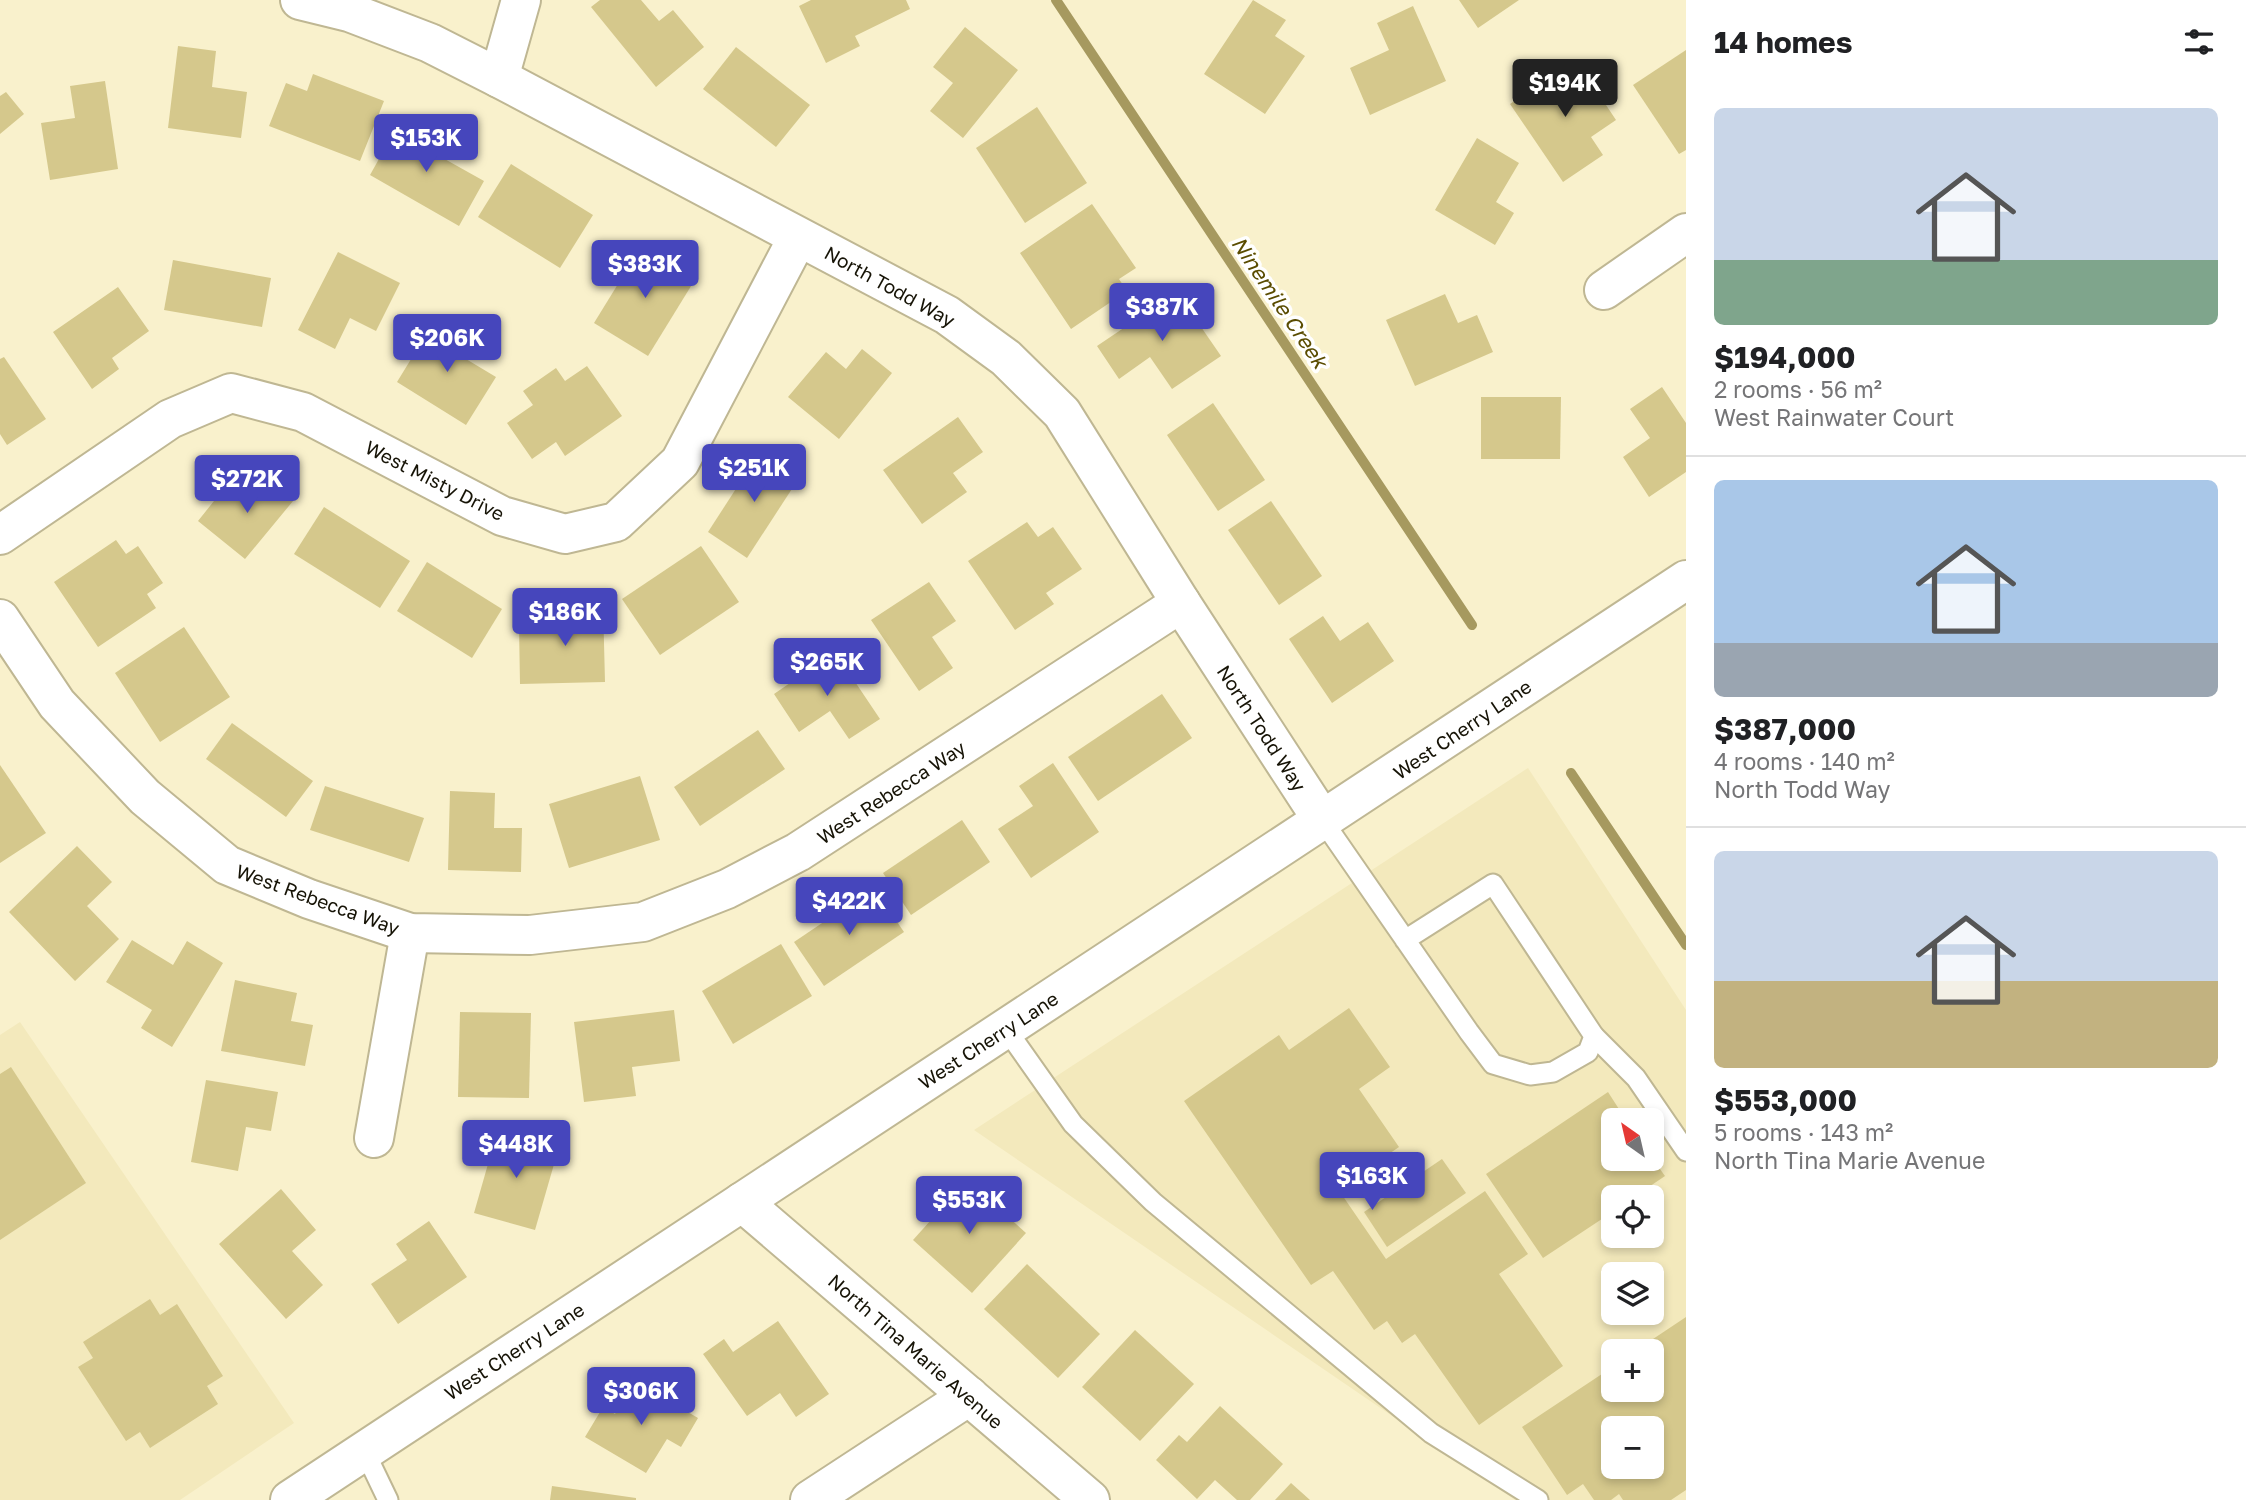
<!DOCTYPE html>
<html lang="en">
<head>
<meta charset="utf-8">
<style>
  body { margin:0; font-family:"Golos Text",sans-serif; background:#f6f6f6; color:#202124; height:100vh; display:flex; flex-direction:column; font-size:26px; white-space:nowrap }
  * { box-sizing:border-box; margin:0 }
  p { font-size:23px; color:#757577 }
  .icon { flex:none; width:38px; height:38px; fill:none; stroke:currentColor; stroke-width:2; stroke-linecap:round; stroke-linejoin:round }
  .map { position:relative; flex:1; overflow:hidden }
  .drawer { display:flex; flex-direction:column; background:#fff; width:560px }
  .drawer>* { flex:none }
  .needle { width:46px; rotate:326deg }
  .fabs { position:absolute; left:1601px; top:1108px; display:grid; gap:14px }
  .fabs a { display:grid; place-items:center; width:63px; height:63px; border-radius:10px; background:#fff; box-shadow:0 4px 10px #0003; font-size:35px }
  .price { position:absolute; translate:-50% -60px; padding:0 16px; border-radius:7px; background:#4646bc; color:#fff; font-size:23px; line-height:46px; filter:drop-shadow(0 2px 4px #0008) }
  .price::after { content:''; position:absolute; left:50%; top:42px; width:21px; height:16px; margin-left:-10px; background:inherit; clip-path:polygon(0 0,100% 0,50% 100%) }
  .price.on { background:#222; color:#fff }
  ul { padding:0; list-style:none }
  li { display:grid; align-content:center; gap:14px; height:371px; padding:0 28px }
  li+li { border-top:2px solid #e0e0e0 }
  li span { display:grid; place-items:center; height:217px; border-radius:10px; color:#555 }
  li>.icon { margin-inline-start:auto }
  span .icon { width:126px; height:126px; fill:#fffc; stroke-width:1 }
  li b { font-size:30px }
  h2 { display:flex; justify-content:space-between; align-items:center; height:84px; padding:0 28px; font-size:30px }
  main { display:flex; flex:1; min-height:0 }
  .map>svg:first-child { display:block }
  .built { fill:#f3e9bc; fill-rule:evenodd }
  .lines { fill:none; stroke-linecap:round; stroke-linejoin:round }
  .stream { stroke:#a6995f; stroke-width:10 }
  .building { fill:#d5c88c; fill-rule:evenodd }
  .service-casing { stroke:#bfb793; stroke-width:23 }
  .minor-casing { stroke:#bfb793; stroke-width:42 }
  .secondary-casing { stroke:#bfb793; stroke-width:42 }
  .service { stroke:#fff; stroke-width:19 }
  .minor { stroke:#fff; stroke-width:38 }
  .secondary { stroke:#fff; stroke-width:38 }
  .labels { text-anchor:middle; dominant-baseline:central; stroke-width:7; stroke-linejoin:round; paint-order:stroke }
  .street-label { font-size:19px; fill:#161306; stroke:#fff }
  .water-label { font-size:21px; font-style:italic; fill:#5a4c00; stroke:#fff }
</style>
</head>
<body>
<main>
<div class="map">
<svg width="1686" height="1500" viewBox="0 0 1686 1500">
  <rect width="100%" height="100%" fill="#f9f1cc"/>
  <g class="built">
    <path d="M1528,768L1686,1010V1500H1515L974,1130ZM1614,1120H1652V1158H1614ZM1614,1197H1652V1236H1614ZM1614,1274H1652V1312H1614ZM1614,1351H1652V1390H1614ZM1614,1428H1652V1466H1614Z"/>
    <polygon points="20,1022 294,1423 180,1500 0,1500 0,1035"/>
  </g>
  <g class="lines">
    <g class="stream">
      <polyline points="1056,0 1472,625"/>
      <polyline points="1571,773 1686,945"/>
    </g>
  </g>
  <g class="building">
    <polygon points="600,0 641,0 659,21 673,10 704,47 656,87 591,7"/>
    <polygon points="811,0 906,0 910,9 855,36 860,46 826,63 799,6"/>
    <polygon points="1253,0 1286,20 1275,36 1305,56 1265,114 1204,74"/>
    <polygon points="1459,0 1519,0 1478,28"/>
    <polygon points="1413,6 1446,81 1370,115 1350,68 1389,50 1377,23"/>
    <polygon points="965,27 1018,70 963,138 930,111 953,83 933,67"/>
    <polygon points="178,46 216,51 212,87 247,92 241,138 168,128"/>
    <polygon points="736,47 810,105 776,147 703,89"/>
    <polygon points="1686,50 1686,150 1679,154 1633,85"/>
    <polygon points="1576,60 1616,120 1591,137 1603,155 1563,182 1510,104"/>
    <polygon points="313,74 384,101 360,161 269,126 286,83 307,91"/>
    <polygon points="105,81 118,169 50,180 41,123 75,118 70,86"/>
    <polygon points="6,92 24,114 0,134 0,96"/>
    <polygon points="1037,107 1087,183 1025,223 976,148"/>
    <polygon points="403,116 434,134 425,148 484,181 459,226 370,175"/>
    <polygon points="1477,138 1519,163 1496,202 1514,213 1495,245 1435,210"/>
    <polygon points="511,164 593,215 560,268 478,217"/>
    <polygon points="1092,204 1136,268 1119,279 1127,291 1071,329 1020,253"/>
    <polygon points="642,245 696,278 648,356 594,323"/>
    <polygon points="338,252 400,283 376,331 350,318 335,349 298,330"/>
    <polygon points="173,260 271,278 262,327 164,310"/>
    <polygon points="118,287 149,331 112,358 119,369 92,389 53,332"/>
    <polygon points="1177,292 1221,356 1172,389 1150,357 1119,379 1097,346"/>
    <polygon points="1445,294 1458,323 1477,315 1493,352 1415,386 1386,320"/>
    <polygon points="435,320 475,345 466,359 496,377 466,425 397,382"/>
    <polygon points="862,349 892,373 839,439 788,397 826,352 846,369"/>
    <polygon points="4,357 46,419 7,445 0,434 0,359"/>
    <polygon points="587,366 622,416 565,456 556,442 532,459 507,423 533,405 523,391 556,368 565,381"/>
    <polygon points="1662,387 1686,423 1686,472 1649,497 1623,457 1650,438 1630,409"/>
    <polygon points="1481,397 1561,397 1560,459 1481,459"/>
    <polygon points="1213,403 1265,480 1218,511 1167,435"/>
    <polygon points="958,417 983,452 953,473 967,492 922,524 883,470"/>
    <polygon points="761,450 801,475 747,558 708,532"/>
    <polygon points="274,475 298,495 245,559 198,521 230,481 254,500"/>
    <polygon points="1271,501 1322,576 1279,605 1228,530"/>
    <polygon points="324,507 410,561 380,608 294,554"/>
    <polygon points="1027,522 1038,537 1053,527 1082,569 1046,593 1054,604 1015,630 968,561"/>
    <polygon points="116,540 126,554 138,546 163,583 147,594 156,608 98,647 54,582"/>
    <polygon points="701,546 739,602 660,655 622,599"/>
    <polygon points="427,562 502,609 472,658 397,611"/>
    <polygon points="929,582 956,621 932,637 953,668 919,691 871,620"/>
    <polygon points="603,604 605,682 520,684 519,626 562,625 562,605"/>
    <polygon points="1323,616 1340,641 1368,622 1394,661 1332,703 1289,639"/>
    <polygon points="184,627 230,697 160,742 115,673"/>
    <polygon points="835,652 880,719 849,739 830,711 799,732 774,694"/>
    <polygon points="1162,694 1192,738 1098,801 1068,757"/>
    <polygon points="232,723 313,781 286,817 206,759"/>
    <polygon points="758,730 785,769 700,826 674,787"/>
    <polygon points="1053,763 1099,832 1031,878 998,829 1033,806 1019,786"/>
    <polygon points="0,765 46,833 0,863"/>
    <polygon points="640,776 660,840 569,868 549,804"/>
    <polygon points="325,786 424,818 409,862 310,830"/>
    <polygon points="450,791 495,793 494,828 522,828 521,872 448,870"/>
    <polygon points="962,820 990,862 911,915 883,873"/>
    <polygon points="77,846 112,882 87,906 119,939 75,981 9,912"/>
    <polygon points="874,888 904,932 824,986 794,942"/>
    <polygon points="132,940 173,965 187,941 223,963 172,1047 141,1028 152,1010 106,982"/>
    <polygon points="781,944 812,996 733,1044 702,991"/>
    <polygon points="235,980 297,993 291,1021 313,1025 305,1066 221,1051"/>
    <polygon points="1349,1008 1390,1067 1359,1089 1399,1147 1338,1189 1386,1259 1485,1191 1528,1254 1499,1274 1563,1366 1479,1425 1415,1334 1402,1343 1387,1321 1374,1330 1333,1271 1311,1285 1184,1101 1279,1035 1289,1050"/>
    <polygon points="674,1010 680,1061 632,1067 636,1096 584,1102 574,1022"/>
    <polygon points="460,1012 531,1013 529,1098 458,1097"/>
    <polygon points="11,1067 86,1183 0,1240 0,1074"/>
    <polygon points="206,1080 278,1092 271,1131 246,1127 238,1171 191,1162"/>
    <polygon points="1608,1092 1626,1120 1614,1120 1614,1158 1652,1158 1665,1176 1634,1197 1614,1197 1614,1211 1543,1258 1486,1174"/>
    <polygon points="498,1129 559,1147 535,1230 474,1213"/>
    <polygon points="1442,1159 1466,1193 1387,1247 1364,1212"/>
    <polygon points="967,1180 1026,1233 972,1293 913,1240"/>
    <polygon points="281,1189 316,1230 292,1251 323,1285 286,1319 219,1244"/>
    <polygon points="429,1221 467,1277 398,1324 371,1284 407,1260 396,1244"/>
    <polygon points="1027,1264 1100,1334 1058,1378 984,1309"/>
    <polygon points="150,1299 160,1315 177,1304 223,1376 207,1386 218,1404 150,1448 140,1432 126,1441 78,1367 93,1358 83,1342"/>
    <path d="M1686,1317V1490L1671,1500H1623L1619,1494L1611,1500H1594L1583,1484L1567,1495L1522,1427L1614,1366V1390H1652V1351H1635ZM1614,1428H1652V1466H1614Z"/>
    <polygon points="778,1321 829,1394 796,1417 780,1393 747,1416 703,1354 724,1339 733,1352"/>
    <polygon points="1135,1330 1194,1384 1140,1441 1082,1387"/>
    <polygon points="635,1381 698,1418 681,1447 667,1439 646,1473 585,1437 603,1407 615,1414"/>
    <polygon points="1220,1406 1283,1464 1250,1500 1237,1500 1215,1480 1197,1499 1156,1460 1179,1435 1187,1442"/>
    <polygon points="1291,1483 1310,1500 1275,1500"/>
    <polygon points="552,1486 636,1498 636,1500 550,1500"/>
  </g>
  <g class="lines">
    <defs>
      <g id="service">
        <polyline points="1323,821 1469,1032 1493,1064 1530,1075 1553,1072 1588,1052 1594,1036 1493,884 1405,940"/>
        <polyline points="1006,1029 1073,1124 1153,1202 1431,1433 1538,1500"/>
        <polyline points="1594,1036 1636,1078 1686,1151"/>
        <polyline points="364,1450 388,1500"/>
      </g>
      <g id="minor">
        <polyline points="300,0 349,12 430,43 499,78 947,315 1006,358 1062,413 1181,603 1323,821"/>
        <polyline points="499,78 521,0"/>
        <polyline points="1604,290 1686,233"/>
        <polyline points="0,535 170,419 231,393 303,412 502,516 565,534 616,522 680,462 798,237"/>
        <polyline points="0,619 57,704 145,797 227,865 309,899 410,933 530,935 643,922 727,889 798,852 1181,603"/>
        <polyline points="374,1138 410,933"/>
        <polyline points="742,1202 1090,1500"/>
        <polyline points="810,1500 969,1396"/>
      </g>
      <polyline id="secondary" points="290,1500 1686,580"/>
    </defs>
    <use href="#service" class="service-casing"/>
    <use href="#minor" class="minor-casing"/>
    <use href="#secondary" class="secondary-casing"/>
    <use href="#service" class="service"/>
    <use href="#minor" class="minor"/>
    <use href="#secondary" class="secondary"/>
  </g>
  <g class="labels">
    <g class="street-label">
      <text transform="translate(890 286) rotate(29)">North Todd Way</text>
      <text transform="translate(435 480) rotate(27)">West Misty Drive</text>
      <text transform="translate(1262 728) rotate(57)">North Todd Way</text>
      <text transform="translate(1462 729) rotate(-34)">West Cherry Lane</text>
      <text transform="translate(891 792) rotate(-33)">West Rebecca Way</text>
      <text transform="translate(318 899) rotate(20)">West Rebecca Way</text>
      <text transform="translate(988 1040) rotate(-33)">West Cherry Lane</text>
      <text transform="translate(514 1351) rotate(-33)">West Cherry Lane</text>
      <text transform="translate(916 1351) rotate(41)">North Tina Marie Avenue</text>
    </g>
    <g class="water-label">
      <text transform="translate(1280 302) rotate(56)">Ninemile Creek</text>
    </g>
  </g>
</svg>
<div class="fabs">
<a><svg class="needle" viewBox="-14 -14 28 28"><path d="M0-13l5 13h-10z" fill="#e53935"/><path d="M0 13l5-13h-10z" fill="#757577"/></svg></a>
<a><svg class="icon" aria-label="locate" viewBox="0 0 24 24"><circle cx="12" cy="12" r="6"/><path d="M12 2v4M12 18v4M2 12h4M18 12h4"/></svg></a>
<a><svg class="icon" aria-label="layers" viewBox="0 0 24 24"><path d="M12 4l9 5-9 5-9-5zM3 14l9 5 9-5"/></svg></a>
<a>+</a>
<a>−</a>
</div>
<b class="price on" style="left:1565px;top:119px">$194K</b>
<b class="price" style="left:426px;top:174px">$153K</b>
<b class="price" style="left:645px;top:300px">$383K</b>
<b class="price" style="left:1162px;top:343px">$387K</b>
<b class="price" style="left:447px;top:374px">$206K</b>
<b class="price" style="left:754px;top:504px">$251K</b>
<b class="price" style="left:247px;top:515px">$272K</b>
<b class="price" style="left:565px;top:648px">$186K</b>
<b class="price" style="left:827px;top:698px">$265K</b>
<b class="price" style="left:849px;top:937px">$422K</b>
<b class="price" style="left:516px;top:1180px">$448K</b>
<b class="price" style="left:1372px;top:1212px">$163K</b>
<b class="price" style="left:969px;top:1236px">$553K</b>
<b class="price" style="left:641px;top:1427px">$306K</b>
</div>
<section class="drawer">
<h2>14 homes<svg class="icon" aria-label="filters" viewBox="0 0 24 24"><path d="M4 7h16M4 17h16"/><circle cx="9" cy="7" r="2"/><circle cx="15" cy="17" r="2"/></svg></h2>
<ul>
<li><span style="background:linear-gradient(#c9d6e8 70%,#7fa58c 0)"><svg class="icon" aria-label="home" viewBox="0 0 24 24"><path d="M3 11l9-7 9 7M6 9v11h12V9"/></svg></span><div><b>$194,000</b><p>2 rooms · 56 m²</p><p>West Rainwater Court</p></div></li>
<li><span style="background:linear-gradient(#a9c7e8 75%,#9aa5b1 0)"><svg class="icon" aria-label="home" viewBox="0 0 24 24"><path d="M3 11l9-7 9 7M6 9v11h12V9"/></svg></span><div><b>$387,000</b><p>4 rooms · 140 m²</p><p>North Todd Way</p></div></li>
<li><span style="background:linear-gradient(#c9d6e8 60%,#c2b280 0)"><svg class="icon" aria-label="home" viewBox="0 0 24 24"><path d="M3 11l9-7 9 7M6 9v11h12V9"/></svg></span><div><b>$553,000</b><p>5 rooms · 143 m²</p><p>North Tina Marie Avenue</p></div></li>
</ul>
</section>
</main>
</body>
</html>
